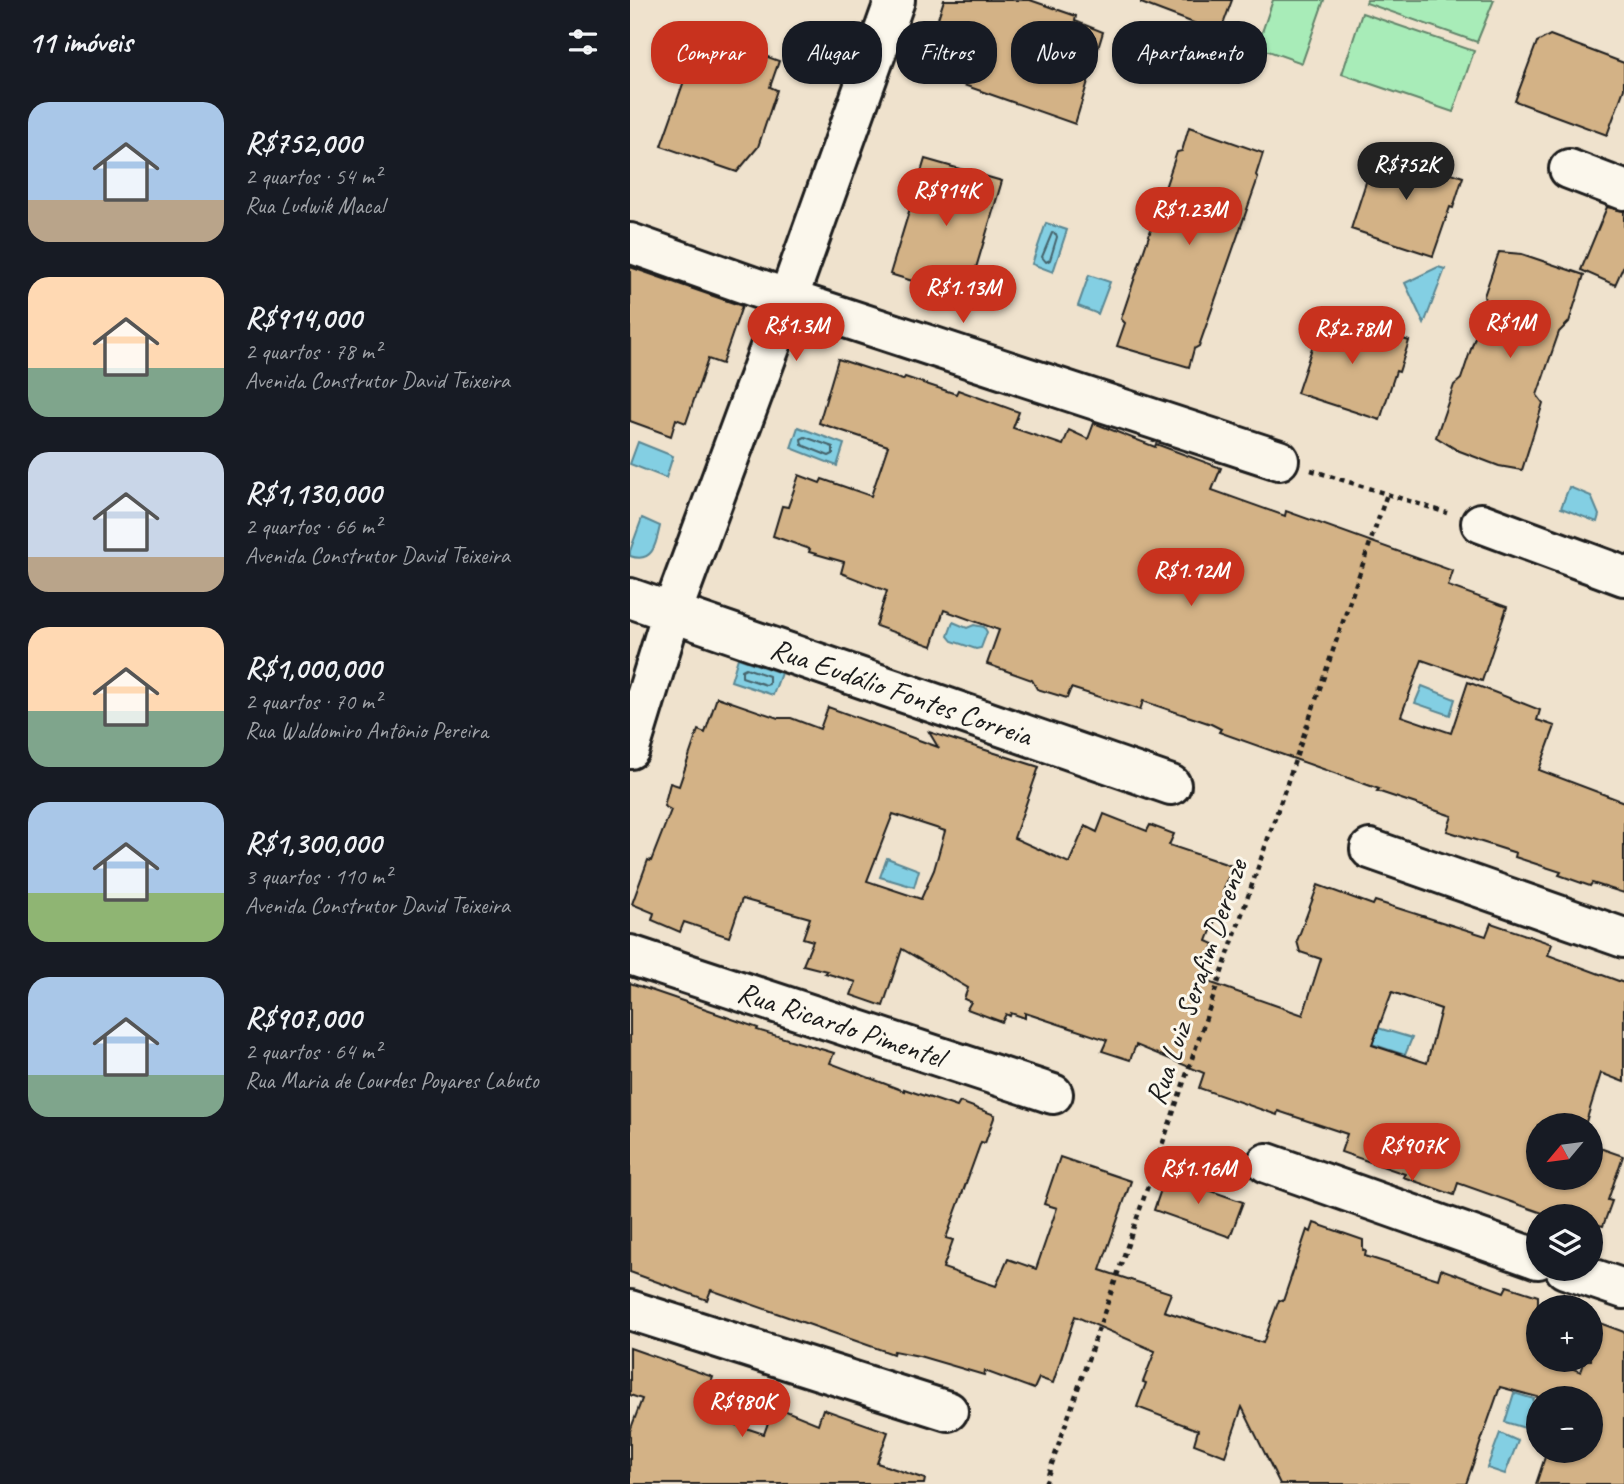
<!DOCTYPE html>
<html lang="pt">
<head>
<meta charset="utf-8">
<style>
  body { margin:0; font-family:Caveat,sans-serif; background:#20242c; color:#f1f3f6; height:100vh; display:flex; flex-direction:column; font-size:26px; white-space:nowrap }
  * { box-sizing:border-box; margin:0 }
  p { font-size:23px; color:#9ea1a6 }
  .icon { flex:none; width:38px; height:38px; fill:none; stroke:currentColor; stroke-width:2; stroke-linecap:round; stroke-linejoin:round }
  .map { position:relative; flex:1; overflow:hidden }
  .details { display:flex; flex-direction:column; background:#171b24; width:630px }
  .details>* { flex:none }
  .guide { position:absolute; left:21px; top:21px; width:665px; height:63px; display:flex; gap:14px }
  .needle { width:46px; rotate:241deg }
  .controls { position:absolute; left:896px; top:1113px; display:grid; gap:14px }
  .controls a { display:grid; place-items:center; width:77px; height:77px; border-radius:50%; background:#171b24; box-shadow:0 2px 5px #0004; font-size:35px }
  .price { position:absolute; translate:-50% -60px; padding:0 16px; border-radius:24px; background:#c8321e; color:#fff; font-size:23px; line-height:46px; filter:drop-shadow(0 2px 4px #0008) }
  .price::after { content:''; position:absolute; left:50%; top:42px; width:21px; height:16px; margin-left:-10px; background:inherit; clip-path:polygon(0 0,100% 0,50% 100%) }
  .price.active { background:#222; color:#fff }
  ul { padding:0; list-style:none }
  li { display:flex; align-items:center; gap:21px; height:175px; padding:0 28px }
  li span { display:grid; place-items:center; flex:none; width:196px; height:140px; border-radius:21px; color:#555 }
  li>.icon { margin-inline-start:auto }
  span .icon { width:84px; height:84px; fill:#fffc; stroke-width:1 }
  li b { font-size:30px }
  h2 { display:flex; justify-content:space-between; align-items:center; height:84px; padding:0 28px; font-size:30px }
  .tag { padding:0 24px; border-radius:28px; background:#171b24; box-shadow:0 2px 5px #0004; font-size:24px; line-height:63px }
  .tag.active { background:#c8321e; color:#fff }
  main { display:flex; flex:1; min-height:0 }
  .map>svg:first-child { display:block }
  .green { fill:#a8ecb8; stroke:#62846a; stroke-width:2 }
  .water { fill:#83cfe3; stroke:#5a8793; stroke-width:2 }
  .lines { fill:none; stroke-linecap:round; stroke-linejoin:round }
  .shore { stroke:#45646c; stroke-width:2 }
  .building { fill:#d3b286; stroke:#1c1c1c; stroke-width:2; fill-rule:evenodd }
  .minor-casing { stroke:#1c1c1c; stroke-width:44 }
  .path { stroke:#1c1c1c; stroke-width:4.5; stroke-dasharray:5 5; stroke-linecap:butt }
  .minor { stroke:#fbf7ec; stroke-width:38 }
  .labels { text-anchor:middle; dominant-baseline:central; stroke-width:6; stroke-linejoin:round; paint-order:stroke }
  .street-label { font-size:30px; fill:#1c1c1c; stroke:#fbf7ec }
</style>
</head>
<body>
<main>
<section class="details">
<h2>11 imóveis<svg class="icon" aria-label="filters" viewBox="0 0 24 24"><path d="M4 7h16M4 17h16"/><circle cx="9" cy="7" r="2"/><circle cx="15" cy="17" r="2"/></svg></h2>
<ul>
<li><span style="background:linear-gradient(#a9c7e8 70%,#b9a48a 0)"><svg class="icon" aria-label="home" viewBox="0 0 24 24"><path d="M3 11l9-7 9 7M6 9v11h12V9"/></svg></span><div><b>R$752,000</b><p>2 quartos · 54 m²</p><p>Rua Ludwik Macal</p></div></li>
<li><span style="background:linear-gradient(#ffd9b3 65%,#7fa58c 0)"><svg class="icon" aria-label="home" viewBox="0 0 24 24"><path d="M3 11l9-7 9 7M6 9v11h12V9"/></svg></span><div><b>R$914,000</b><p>2 quartos · 78 m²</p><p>Avenida Construtor David Teixeira</p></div></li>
<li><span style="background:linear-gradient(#c9d6e8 75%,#b9a48a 0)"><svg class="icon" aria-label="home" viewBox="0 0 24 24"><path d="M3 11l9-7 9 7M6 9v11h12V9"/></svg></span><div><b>R$1,130,000</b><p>2 quartos · 66 m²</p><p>Avenida Construtor David Teixeira</p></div></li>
<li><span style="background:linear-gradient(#ffd9b3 60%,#7fa58c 0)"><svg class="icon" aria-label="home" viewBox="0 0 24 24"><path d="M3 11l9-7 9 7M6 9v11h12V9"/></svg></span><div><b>R$1,000,000</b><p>2 quartos · 70 m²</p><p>Rua Waldomiro Antônio Pereira</p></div></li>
<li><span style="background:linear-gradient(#a9c7e8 65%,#8fb573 0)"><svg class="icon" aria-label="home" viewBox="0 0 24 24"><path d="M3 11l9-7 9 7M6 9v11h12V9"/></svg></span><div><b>R$1,300,000</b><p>3 quartos · 110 m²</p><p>Avenida Construtor David Teixeira</p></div></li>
<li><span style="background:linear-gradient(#a9c7e8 70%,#7fa58c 0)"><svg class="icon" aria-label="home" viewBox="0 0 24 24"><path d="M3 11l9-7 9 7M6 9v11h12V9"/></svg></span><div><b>R$907,000</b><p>2 quartos · 64 m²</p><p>Rua Maria de Lourdes Poyares Labuto</p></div></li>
</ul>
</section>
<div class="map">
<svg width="994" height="1484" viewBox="0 0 994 1484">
  <rect width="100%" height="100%" fill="#efe2cd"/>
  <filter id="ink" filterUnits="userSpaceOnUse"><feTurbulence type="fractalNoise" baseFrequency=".0143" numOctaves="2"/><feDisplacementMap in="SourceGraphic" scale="14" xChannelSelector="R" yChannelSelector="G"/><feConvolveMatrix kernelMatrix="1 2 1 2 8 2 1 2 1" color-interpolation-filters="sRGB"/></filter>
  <g filter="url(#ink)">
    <g class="green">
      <polygon points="643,0 694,0 672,63 627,47"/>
      <polygon points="737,0 864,0 847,42 736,3"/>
      <polygon points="732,13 844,51 823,112 712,74"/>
    </g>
    <g class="water">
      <polygon points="416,223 437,230 423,272 402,264"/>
      <polygon points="808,267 815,269 794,324 775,283"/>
      <polygon points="459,275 480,282 468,314 448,306"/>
      <polygon points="168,427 214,444 207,466 161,448"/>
      <polygon points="8,442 43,456 36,478 0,464"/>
      <polygon points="939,487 961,496 969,515 967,522 931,508"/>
      <path d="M12,518L30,526C26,544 23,564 0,556V551Z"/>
      <polygon points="323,622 337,628 344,625 354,627 357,632 351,648 346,649 322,641 318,636"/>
      <polygon points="108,658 151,673 143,695 101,681"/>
      <polygon points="792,686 825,699 820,715 785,703"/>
      <polygon points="257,858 289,870 284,887 250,877"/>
      <polygon points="748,1028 782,1038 775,1055 742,1044"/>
      <polygon points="884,1393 904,1399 895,1428 875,1422"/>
      <polygon points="870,1433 888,1441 875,1474 857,1468"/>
    </g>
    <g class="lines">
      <g class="shore">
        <polygon points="422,233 426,234 427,237 420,260 416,262 412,257"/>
        <polygon points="175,437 203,447 203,454 199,456 172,445 171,439"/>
        <polygon points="116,668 139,676 139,684 136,685 112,677 112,670"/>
      </g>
    </g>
    <g class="building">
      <polygon points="314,0 400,0 446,16 445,21 473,32 445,124 291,70"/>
      <polygon points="511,0 602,0 590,33 511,3"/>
      <polygon points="71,33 149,61 140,87 147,90 128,147 107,172 31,146"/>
      <polygon points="920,35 994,63 994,89 977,135 885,101 907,42"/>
      <polygon points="559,127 633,153 626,175 628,178 569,346 564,349 559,367 487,346 495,323 491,319 547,152 552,151"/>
      <polygon points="747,148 833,177 823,208 820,207 803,256 721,229"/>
      <polygon points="295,159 372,181 337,298 260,274"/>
      <polygon points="977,207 994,211 994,265 985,285 951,270"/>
      <polygon points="869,252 892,254 954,275 939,322 929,332 907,395 913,403 892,470 869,466 827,450 806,437 824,385 831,379 856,304 854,296"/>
      <polygon points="0,267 112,306 92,364 78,359 56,423 46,419 41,436 0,421"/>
      <polygon points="694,312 779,341 769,372 766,371 750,420 667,393"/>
      <polygon points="208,359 273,380 275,377 326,394 328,390 389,412 383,428 433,445 439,430 458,439 464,423 525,447 526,444 591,468 582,490 655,516 656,511 823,571 818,586 877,607 852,681 792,660 771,716 821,733 838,682 910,710 907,720 925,726 909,770 994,802 994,893 962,883 960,886 929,875 931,872 885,857 886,853 817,831 822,816 747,791 749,789 589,732 591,729 581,724 513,701 510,710 441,688 437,698 407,689 402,680 357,664 369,630 314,610 302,646 246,626 257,591 211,573 214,562 179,552 180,549 143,536 152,506 158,507 169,475 190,483 192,479 241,496 258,446 189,423"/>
      <path d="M87,697L148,718H161L190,729L198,707L308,747L299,732L409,767L384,838L439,863L455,826L467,832L474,814L517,831L520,825L544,834L539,845L602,866L593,892H596L577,941L584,944L573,980L673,1015L691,959L670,952L667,941L688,885L743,905L745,901L856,936L861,923L922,944L918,955L994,983V1082L971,1073L955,1125H908V1178H961V1145L993,1156L978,1200L982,1201L973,1226L969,1225L965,1238L961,1237V1216H921L828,1183L824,1195L773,1177L775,1174L711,1152L717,1134L648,1111L647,1115L569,1088L574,1073L506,1045L500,1060L472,1051L477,1040L395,1013V1018L381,1013L380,1016L376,1014L372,1022L337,1009L341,1002L334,999L338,988L272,949L253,1006L221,995L226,982L195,973L197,971L173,965L183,941L173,938L180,918L112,899L99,937L54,922L50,932L22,920L24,913L2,904L18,860L21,861L41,810L34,806L40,783L49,786L68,730L75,733ZM263,814L315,831L304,870L291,899L237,881ZM762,992L811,1009L797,1063L742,1045Z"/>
      <polygon points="0,983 85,1012 85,1013 128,1028 127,1030 204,1053 200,1063 274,1091 274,1089 327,1107 330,1102 365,1115 355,1143 351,1142 316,1238 323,1240 313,1268 366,1286 378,1259 406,1269 427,1208 414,1204 430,1157 501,1181 470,1270 541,1293 534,1311 633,1343 649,1300 653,1301 677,1230 681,1232 684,1223 733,1240 733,1250 736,1251 735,1256 808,1279 811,1269 874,1292 877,1286 908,1296 908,1360 921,1360 951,1372 955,1360 961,1360 961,1342 967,1322 994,1332 994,1484 906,1484 917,1451 961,1451 961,1398 911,1398 870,1387 836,1484 650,1484 612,1407 595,1456 564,1444 568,1430 507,1407 516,1383 513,1382 525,1351 445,1316 423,1383 409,1378 404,1389 355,1371 354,1375 289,1356 264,1351 263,1354 81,1290 77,1300 0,1272"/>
      <polygon points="536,1175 613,1202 600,1237 524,1210"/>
      <polygon points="0,1348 83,1377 70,1413 134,1434 144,1406 188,1424 193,1409 258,1432 247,1463 295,1479 294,1484 0,1484 0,1431 12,1399 0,1395"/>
    </g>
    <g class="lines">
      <defs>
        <g id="minor">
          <polyline points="939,169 994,190"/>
          <polyline points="0,243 158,299 649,460"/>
          <polyline points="851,523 994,576"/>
          <path id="s1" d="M0,598L541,785"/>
          <polyline points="0,749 42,612 158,299 265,0"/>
          <polyline points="740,849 994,938"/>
          <path id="s2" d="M0,955L423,1094"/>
          <polyline points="637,1163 908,1259"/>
          <polyline points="935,1269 994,1289"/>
          <polyline points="0,1310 318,1411"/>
        </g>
      </defs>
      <use href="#minor" class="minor-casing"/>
      <g class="path">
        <polyline points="681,470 817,513"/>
        <polyline points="415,1484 757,494"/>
      </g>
      <use href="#minor" class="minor"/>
    </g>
  </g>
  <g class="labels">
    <g class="street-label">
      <text stroke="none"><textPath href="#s1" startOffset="287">Rua Eudálio Fontes Correia</textPath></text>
      <text transform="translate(566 982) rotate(-71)">Rua Luiz Serafim Derenze</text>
      <text stroke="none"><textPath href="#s2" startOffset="222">Rua Ricardo Pimentel</textPath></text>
    </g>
  </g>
</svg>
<div class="controls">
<a><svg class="needle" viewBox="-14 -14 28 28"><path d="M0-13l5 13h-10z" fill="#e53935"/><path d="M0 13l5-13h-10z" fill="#9ea1a6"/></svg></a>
<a><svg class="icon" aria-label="layers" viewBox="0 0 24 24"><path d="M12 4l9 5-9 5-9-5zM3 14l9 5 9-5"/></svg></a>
<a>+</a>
<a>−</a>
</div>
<b class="price active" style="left:776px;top:202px">R$752K</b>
<b class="price" style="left:316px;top:228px">R$914K</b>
<b class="price" style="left:559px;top:247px">R$1.23M</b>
<b class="price" style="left:333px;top:325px">R$1.13M</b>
<b class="price" style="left:880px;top:360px">R$1M</b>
<b class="price" style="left:166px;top:363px">R$1.3M</b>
<b class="price" style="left:722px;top:366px">R$2.78M</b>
<b class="price" style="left:561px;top:608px">R$1.12M</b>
<b class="price" style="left:782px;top:1183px">R$907K</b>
<b class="price" style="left:568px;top:1206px">R$1.16M</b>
<b class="price" style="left:112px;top:1439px">R$980K</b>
<div class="guide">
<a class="tag active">Comprar</a>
<a class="tag">Alugar</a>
<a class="tag">Filtros</a>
<a class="tag">Novo</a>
<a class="tag">Apartamento</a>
</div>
</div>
</main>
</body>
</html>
